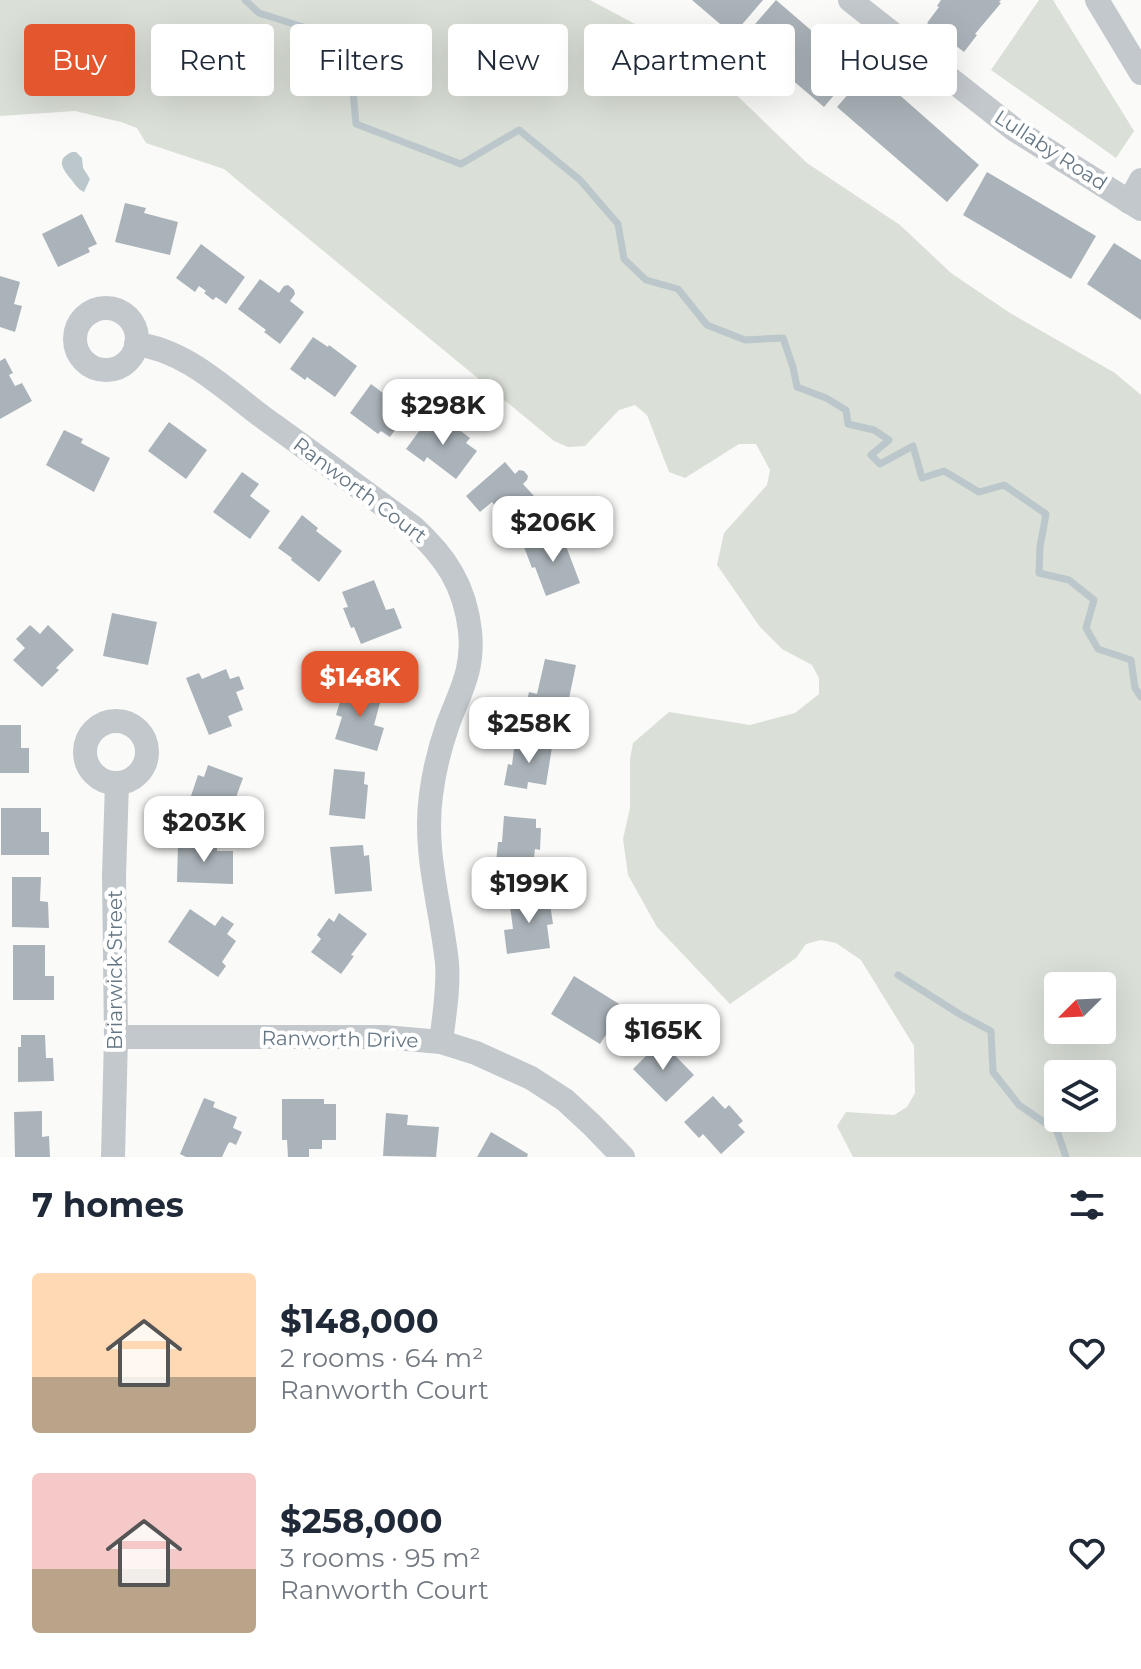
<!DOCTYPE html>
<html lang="en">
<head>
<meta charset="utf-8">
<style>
  body { margin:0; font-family:Montserrat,sans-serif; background:#f2f2f3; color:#1f2937; height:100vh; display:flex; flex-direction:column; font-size:30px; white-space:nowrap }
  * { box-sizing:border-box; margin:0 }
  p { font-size:26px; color:#747a83 }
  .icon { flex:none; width:44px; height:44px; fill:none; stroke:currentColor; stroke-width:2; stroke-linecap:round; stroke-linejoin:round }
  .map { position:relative; height:1157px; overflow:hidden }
  .sheet { display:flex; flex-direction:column; background:#fff; flex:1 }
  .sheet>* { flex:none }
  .banner { position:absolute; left:24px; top:24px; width:1094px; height:72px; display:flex; gap:16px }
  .needle { width:52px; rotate:246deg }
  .controls { position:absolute; left:1044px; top:972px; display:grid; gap:16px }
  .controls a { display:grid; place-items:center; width:72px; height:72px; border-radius:8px; background:#fff; box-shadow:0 8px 32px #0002; font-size:40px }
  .price { position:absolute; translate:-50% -68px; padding:0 18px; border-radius:16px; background:#fff; color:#222; font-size:26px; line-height:52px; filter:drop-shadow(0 2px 4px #0008) }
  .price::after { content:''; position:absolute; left:50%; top:48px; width:24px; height:18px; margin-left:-12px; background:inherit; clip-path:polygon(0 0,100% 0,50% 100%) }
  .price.current { background:#e4572e; color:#fff }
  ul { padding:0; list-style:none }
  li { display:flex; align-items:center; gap:24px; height:200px; padding:0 32px }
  li span { display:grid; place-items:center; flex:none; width:224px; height:160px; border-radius:8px; color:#555 }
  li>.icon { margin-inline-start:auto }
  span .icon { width:96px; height:96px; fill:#fffc; stroke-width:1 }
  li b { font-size:34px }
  h2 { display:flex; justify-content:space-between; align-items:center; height:96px; padding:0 32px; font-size:34px }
  .pill { padding:0 28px; border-radius:8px; background:#fff; box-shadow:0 8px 32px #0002; font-size:28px; line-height:72px }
  .pill.current { background:#e4572e; color:#fff }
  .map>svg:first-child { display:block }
  .green { fill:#dadfd7; fill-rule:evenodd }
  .water { fill:#bbc7cb }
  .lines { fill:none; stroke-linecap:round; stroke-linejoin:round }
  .stream { stroke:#bbc7cb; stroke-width:7 }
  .building { fill:#aab3b9 }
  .minor { stroke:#c3c8cc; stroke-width:24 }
  .labels { text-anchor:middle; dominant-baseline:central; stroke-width:8; stroke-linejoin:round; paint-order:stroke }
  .street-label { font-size:20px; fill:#657683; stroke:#fff }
</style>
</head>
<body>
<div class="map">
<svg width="1141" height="1157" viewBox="0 0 1141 1157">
  <rect width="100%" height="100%" fill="#fafaf8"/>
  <g class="green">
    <path d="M0,0H590L697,57L807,163L900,225L951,273L1010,313L1115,373L1141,395V1157H853L837,1126L846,1112L894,1115L907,1107L915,1093L914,1046L861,960L836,943L821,940L806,944L796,958L730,1004L657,927L628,875L623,839L630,808V759L633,743L669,712L750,725L795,713L819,694V678L812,665L782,649L760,627L717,565L724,533L767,485L770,470L756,444H739L685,478L669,472L647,415L635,405L619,410L585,446L568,447L554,441L224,169L146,143L137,128L121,122L75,111L0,116ZM1102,986V1030H1058V986ZM1102,1074V1118H1058V1074Z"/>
    <polygon points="1039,0 1053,0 1134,131 1116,158 991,70"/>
  </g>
  <path class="water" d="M72,152H76L82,158L83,168L90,179L84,192C77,189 76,185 70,178C62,168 56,159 72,152Z"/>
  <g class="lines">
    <g class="stream">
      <polyline points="245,0 259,13 316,31 325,52 350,59 356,124 461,164 519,130 580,180 618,224 624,259 646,280 678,289 707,325 745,340 783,338 793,367 797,387 826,398 846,410 848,424 874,430 889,440 871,455 880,464 913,446 922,478 944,471 979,492 1004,485 1046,514 1040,547 1039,573 1069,580 1094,600 1086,628 1098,649 1131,660 1135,688 1141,697"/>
      <polyline points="898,975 961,1015 991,1031 993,1072 1019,1105 1057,1131 1066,1157"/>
    </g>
  </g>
  <g class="building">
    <polygon points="692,0 763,0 733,35"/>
    <polygon points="776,0 856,69 824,107 743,38"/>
    <polygon points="941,0 1001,0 999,2 1001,3 975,34 977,35 964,52 927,23 939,7 937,6"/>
    <polygon points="870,69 979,165 947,202 837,107"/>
    <polygon points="987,172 1096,236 1071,279 963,215"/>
    <polygon points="125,203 146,208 144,213 178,222 170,255 115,242"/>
    <polygon points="82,214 97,244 88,248 90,252 58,267 42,234"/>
    <polygon points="1114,243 1141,260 1141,320 1087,284"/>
    <polygon points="201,244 245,277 226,304 216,297 213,300 204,293 206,291 199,286 195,292 176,278"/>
    <polygon points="0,276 20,282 14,304 22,306 15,332 0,327"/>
    <polygon points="260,279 279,293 284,286 288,285 294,290 295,294 290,301 304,312 280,344 264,332 266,330 238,309"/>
    <polygon points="313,337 328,347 329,345 357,366 335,397 307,377 305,380 290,369"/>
    <polygon points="5,358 13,373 9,375 15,386 22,383 32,401 0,419 0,361"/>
    <polygon points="371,384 408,412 390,437 381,431 378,434 350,413"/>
    <polygon points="431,415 451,431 454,426 470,438 466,443 477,451 456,479 427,457 424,462 406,449"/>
    <polygon points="169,422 207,450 186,479 148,451"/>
    <polygon points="64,430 83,439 81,443 110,458 94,492 46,465"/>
    <polygon points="505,462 515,474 519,470 524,471 528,476 527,480 523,484 534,496 508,520 492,502 480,512 466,496"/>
    <polygon points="242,472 259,484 250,496 270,511 250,539 213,512"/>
    <polygon points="302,515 318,528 316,531 342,551 319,582 291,560 292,558 278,548"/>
    <polygon points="561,533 580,583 546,596 535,567 532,568 524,547"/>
    <polygon points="374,580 386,610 394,608 402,628 361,644 354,627 351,628 343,608 348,607 342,592"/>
    <polygon points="112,613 157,622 148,665 103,656"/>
    <polygon points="30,625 40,634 48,625 74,650 56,668 59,670 42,687 13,660 25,648 16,639"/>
    <polygon points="545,659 576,665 564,722 524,714 529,692 537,694"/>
    <polygon points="226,669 230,679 239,676 244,689 236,692 243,710 228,716 232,726 209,735 186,678 199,673 202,679"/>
    <polygon points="350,687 382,695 374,725 384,728 377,751 335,739 342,717 336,715 342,695 347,696"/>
    <polygon points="0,725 21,725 21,748 29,748 29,773 0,773"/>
    <polygon points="515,741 552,747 546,785 528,782 527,789 504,785 508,764 512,765"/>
    <polygon points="208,765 243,778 230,814 212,808 211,814 188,805 198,775 204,777"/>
    <polygon points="334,769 365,772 364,784 368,785 365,819 329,815"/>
    <polygon points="1,808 41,808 41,832 49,832 49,855 1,855"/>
    <polygon points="504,816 536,819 536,828 541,828 540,850 535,849 533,866 496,863 498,842 502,842"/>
    <polygon points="178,843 217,844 217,851 233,851 233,884 177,882"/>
    <polygon points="363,845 364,856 369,855 372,891 335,894 330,847"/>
    <polygon points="12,877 41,877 40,901 48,902 49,928 12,927"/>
    <polygon points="543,894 545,905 550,904 553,924 547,925 550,948 507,954 504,930 513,929 509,898"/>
    <polygon points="190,909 215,926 222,916 234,924 227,934 236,941 222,962 226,966 218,977 168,942"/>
    <polygon points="339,913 367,934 351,955 354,956 341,974 311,952 321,939 317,935 329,918 334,922"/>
    <polygon points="13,945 45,945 45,976 54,976 54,1000 13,1000"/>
    <polygon points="574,976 624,1007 600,1044 551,1014"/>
    <polygon points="21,1035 45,1035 46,1058 53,1058 54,1081 18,1082 18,1047 21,1047"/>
    <polygon points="661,1041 694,1075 666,1102 633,1069"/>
    <polygon points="713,1096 725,1109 729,1105 743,1121 738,1125 745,1132 721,1154 703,1134 699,1138 684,1122"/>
    <polygon points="204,1098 215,1102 213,1107 237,1117 233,1128 242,1132 236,1145 230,1142 228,1144 222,1157 186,1157 180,1154"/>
    <polygon points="282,1099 324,1099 324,1104 336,1104 336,1140 322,1140 322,1149 309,1149 309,1157 288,1157 287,1140 282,1140"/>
    <polygon points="42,1111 42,1137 49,1136 50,1157 15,1157 14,1112"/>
    <polygon points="386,1113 408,1115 407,1125 439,1127 436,1157 383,1156"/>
    <polygon points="491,1132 528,1154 527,1157 477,1157"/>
  </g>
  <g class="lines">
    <g class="minor">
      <polyline points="850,0 1015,130 1141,209"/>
      <polyline points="1097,0 1141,73"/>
      <polyline points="1129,202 1141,180"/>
      <circle cx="106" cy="339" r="31"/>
      <path d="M136,344C187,350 228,392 268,421C317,456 365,492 413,527C446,557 465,586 470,631C474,669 461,690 448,724C440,747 434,770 431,795C423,852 441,906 447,963C449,989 444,1016 441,1042"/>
      <circle cx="116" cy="752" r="31"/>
      <polyline points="116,1037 384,1037 441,1042 476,1053 531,1078 565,1100 592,1125 623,1157"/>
      <polyline points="113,1157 116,1037 114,876 117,783"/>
    </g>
  </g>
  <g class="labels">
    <g class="street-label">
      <text transform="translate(1051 150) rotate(33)">Lullaby Road</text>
      <text transform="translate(360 490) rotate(37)">Ranworth Court</text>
      <text transform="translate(115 970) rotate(-90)">Briarwick Street</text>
      <text transform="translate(340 1039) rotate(1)">Ranworth Drive</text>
    </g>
  </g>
</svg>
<div class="controls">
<a><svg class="needle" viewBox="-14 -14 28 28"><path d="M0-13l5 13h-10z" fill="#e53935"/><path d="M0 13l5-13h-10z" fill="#747a83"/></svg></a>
<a><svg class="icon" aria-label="layers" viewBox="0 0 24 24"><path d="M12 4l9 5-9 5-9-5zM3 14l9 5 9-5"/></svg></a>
</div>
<b class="price" style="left:443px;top:447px">$298K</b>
<b class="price" style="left:553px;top:564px">$206K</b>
<b class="price current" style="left:360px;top:719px">$148K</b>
<b class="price" style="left:529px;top:765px">$258K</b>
<b class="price" style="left:204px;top:864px">$203K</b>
<b class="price" style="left:529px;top:925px">$199K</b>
<b class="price" style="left:663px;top:1072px">$165K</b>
<div class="banner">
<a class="pill current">Buy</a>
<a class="pill">Rent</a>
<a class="pill">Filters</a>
<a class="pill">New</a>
<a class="pill">Apartment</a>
<a class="pill">House</a>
</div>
</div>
<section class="sheet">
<h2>7 homes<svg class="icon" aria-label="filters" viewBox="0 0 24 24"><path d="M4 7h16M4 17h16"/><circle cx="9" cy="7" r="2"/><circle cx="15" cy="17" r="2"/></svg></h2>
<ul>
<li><span style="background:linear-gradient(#ffd9b3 65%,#b9a48a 0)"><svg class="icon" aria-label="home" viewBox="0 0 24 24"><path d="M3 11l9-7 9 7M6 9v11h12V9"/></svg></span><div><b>$148,000</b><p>2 rooms · 64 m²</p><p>Ranworth Court</p></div><svg class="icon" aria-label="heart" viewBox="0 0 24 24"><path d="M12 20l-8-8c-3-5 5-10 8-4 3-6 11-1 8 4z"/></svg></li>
<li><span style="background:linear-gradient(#f6c9c9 60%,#b9a48a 0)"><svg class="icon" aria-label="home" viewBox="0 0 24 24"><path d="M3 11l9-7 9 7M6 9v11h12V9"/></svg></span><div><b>$258,000</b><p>3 rooms · 95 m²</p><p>Ranworth Court</p></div><svg class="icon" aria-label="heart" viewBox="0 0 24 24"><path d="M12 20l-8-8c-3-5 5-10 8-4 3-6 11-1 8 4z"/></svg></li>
</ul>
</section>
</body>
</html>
